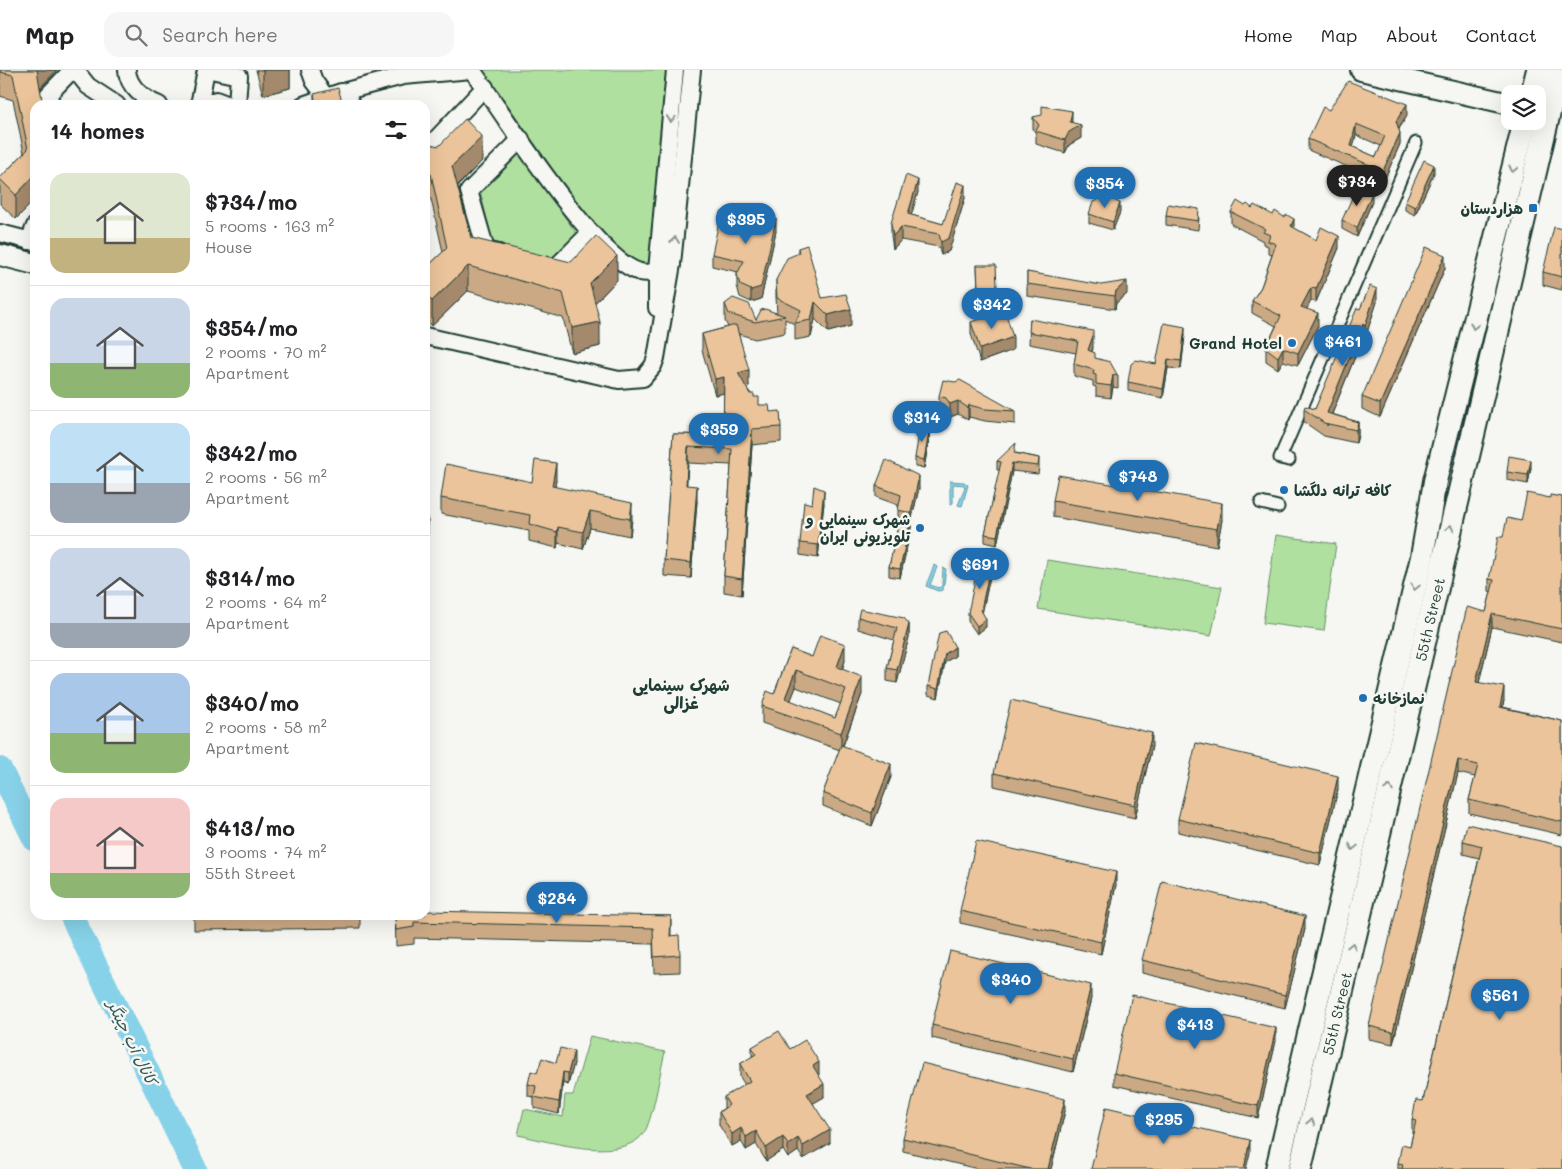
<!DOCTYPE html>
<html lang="en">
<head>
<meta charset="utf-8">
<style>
  body { margin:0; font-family:Mali,"Playpen Sans Arabic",sans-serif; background:#f6f6f6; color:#202124; height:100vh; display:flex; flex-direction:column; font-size:19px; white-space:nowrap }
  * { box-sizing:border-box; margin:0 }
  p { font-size:16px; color:#757577 }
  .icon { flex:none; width:28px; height:28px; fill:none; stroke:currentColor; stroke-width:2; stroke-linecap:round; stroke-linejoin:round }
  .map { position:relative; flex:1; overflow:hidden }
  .side { position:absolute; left:30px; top:30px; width:400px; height:820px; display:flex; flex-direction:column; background:#fff; border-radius:15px; box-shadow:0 5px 20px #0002 }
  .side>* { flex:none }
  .controls { position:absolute; left:1501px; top:15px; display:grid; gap:10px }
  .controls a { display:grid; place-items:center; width:45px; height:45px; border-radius:10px; background:#fff; box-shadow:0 5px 20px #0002; font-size:25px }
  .price { position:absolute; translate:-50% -42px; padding:0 11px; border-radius:18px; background:#1f6fb2; color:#fff; font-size:16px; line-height:32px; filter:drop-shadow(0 1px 2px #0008) }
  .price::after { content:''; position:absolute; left:50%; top:30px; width:15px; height:11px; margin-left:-8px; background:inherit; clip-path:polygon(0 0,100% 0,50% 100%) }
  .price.current { background:#222; color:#fff }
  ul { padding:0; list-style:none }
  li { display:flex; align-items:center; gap:15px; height:125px; padding:0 20px }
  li+li { border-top:1px solid #e0e0e0 }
  li span { display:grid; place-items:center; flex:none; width:140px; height:100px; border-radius:15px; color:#555 }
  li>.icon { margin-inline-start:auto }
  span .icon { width:60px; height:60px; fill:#fffc; stroke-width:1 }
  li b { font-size:21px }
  h2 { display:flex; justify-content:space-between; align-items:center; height:60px; padding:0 20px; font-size:21px }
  header { display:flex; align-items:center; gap:30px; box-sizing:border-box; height:70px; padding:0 25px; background:#fff; border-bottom:1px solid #e0e0e0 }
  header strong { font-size:24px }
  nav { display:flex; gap:28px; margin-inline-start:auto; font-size:18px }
  .search { width:350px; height:45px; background:#f6f6f6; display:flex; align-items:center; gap:12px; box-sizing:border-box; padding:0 18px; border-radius:15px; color:#757577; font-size:19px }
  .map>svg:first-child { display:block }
  .green { fill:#b0e09f; stroke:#688e6a }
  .water { fill:#87d2e8; stroke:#5d96a0 }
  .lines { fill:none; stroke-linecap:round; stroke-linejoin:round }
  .river { stroke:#87d2e8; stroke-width:24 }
  .pedestrian-casing { stroke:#1f3d34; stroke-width:15 }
  .minor-casing { stroke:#1f3d34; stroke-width:20 }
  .tertiary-casing { stroke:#1f3d34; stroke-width:24 }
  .secondary-casing { stroke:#1f3d34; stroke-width:26 }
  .pedestrian { stroke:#f6f6f2; stroke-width:11 }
  .minor { stroke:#f6f6f2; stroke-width:16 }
  .tertiary { stroke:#f6f6f2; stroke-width:20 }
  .secondary { stroke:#f6f6f2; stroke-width:22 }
  .wall { fill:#cba985; stroke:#1f3d34; fill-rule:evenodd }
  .shaded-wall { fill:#a5896c; stroke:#1f3d34 }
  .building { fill:#ecc49b; stroke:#1f3d34; fill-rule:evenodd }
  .oneway { stroke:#8a9a93 }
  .poi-dot { fill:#1f6fb2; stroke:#f6f6f2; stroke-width:2 }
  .labels { text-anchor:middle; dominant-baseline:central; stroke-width:5; stroke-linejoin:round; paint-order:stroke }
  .poi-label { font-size:15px; font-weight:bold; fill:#1f3d34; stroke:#f6f6f2; text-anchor:end }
  .street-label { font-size:15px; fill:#1f3d34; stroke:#f6f6f2 }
  .neighbourhood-label { font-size:16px; font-weight:bold; fill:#1f3d34; stroke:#f6f6f2 }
  .water-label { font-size:16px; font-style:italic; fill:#345b58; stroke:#f6f6f2 }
</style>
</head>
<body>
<header>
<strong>Map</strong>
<div class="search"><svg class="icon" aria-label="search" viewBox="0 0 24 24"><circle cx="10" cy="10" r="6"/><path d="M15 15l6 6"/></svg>Search here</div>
<nav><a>Home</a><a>Map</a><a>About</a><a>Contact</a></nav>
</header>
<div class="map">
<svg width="1562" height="1099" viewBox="0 0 1562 1099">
  <rect width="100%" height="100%" fill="#f6f6f2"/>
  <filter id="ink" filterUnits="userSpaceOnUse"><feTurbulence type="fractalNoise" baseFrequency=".02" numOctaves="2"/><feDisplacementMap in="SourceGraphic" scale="10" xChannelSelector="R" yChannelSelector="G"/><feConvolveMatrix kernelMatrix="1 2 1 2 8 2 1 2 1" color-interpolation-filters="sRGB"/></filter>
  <g filter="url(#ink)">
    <g class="green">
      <polygon points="483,0 668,0 652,191 646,195 629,192 585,146"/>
      <polygon points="519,82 579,167 551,192 493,175 480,120"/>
      <polygon points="1276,465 1336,474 1324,561 1263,553"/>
      <polygon points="1047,490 1222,517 1211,566 1038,539"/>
      <path d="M590,966L665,982C659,1006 656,1034 647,1057C631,1097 548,1071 518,1065L524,1039L563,1047L565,1025H573Z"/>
    </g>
    <g class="water">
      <polygon points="950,411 964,412 968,415 962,436 958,435 965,418 964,415 953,414 953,433 950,434"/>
      <polygon points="934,495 937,497 930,515 939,518 942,516 943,498 946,499 943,520 938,521 926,516"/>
    </g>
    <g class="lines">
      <g class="river">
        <polyline points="0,699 35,770"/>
        <polyline points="71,845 195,1099"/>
      </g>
      <defs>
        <g id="pedestrian">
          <polyline points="1289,390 1280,388 1416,73"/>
          <polyline points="1261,433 1278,437"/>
        </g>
        <g id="minor">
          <polyline points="75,0 88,16 117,35"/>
          <path d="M127,0C128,17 144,29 159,35"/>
          <polyline points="211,0 239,6 237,35"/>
          <polyline points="310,0 314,11 326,27 341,22"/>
          <path d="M472,0C503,43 595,190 640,202C652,205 662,199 672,194"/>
          <polyline points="52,35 48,25 72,0"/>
          <polyline points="199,35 206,0"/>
          <polyline points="202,35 216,30 229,35"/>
          <polyline points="303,35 326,27"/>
          <polyline points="351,35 346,21 403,6 472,0"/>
          <polyline points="425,81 485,17"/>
          <polyline points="0,163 35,172"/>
          <polyline points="29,171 35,156"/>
          <polyline points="499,183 486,180 469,121 521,69"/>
          <polyline points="544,195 555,198 590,163"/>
          <polyline points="657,238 657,201 675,0"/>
          <polyline points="425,266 619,310 643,308 653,296 656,288 672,194 692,0"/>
        </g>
        <g id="tertiary">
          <polyline points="1361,0 1510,34"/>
          <polyline points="0,185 35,194"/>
        </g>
        <g id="secondary">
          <polyline points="1532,24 1538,0"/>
          <polyline points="1277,1099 1422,487 1435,411 1525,51"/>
          <path id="s1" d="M1300,1099L1559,0"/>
        </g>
      </defs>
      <use href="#pedestrian" class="pedestrian-casing"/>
      <use href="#minor" class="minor-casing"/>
      <use href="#tertiary" class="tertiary-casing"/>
      <use href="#secondary" class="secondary-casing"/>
      <use href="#pedestrian" class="pedestrian"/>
      <use href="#minor" class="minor"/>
      <use href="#tertiary" class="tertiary"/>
      <use href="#secondary" class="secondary"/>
    </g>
    <g class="wall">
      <polygon points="0,0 57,0 40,18 35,130 16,149 0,134 0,108 24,83 13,30 0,26"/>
      <polygon points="256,0 290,0 290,18 263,25"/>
      <polygon points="314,24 343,35 314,35"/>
      <path d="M1329,40L1407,46L1399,59L1400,74L1382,115L1371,110V107L1308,80V69ZM1356,65L1381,76L1376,87L1353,77Z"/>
      <polygon points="1033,47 1072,53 1081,68 1069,75 1065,83 1036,74 1036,64 1033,59"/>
      <polygon points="425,73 482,91 458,116 471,168 617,210 595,233 600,276 572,283 563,248 468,221 432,256 425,249 425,199 443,182 431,129 425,128"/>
      <polygon points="1434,103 1415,145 1405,140 1405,132"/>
      <polygon points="918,122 911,145 943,154 965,128 949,181 941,185 939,177 901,170 893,179 891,166 891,153"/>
      <polygon points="1372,132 1357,167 1342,159 1342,150"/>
      <polygon points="1245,136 1252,138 1294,158 1316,170 1339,178 1316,232 1311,231 1306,239 1318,256 1298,295 1283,291 1278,299 1266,291 1266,278 1276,256 1252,243 1252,231 1261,217 1272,185 1268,184 1268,176 1263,174 1263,171 1231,154 1231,142"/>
      <polygon points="1120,142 1113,160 1089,153 1089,144"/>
      <polygon points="1166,146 1199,148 1198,160 1166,155"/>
      <polygon points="1562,159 1562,220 1543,215 1543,202"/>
      <polygon points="776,161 761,229 751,232 740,227 737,216 737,204 738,202 712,196 712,184"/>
      <polygon points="798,178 822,228 851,256 828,262 815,249 811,267 795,270 795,254 785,249 785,263 755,269 739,264 749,316 746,317 759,335 770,342 781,357 781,372 752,375 742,525 724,522 724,506 731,395 688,393 686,415 697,431 691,508 664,506 664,490 673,364 723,365 724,323 715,325 702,280 702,264 728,257 725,251 725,234 756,250 777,243 776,227 776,210 798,184"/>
      <polygon points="977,195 997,217 997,226 978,226"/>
      <polygon points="1445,198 1380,347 1362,339 1362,327"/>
      <polygon points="1027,202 1127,224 1116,233 1115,239 1027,226"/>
      <polygon points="1377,232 1365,268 1363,267 1332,344 1358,352 1358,365 1356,373 1324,366 1304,352 1304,339 1315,339 1360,239"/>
      <polygon points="1030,249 1093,278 1092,282 1095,288 1118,306 1118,318 1113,317 1111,328 1096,326 1096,317 1093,316 1093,311 1074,306 1074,294 1076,283 1029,274"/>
      <polygon points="971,252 1013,280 980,292 971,264"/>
      <polygon points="1185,265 1181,299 1168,298 1163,328 1128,321 1128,312 1156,294"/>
      <polygon points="939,326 1015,341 1015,354 985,351 969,347 968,350 958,344 950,347 946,341 939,338"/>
      <polygon points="930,365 924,398 915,397 915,388"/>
      <polygon points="1016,383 1039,388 1039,397 1038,404 1012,401 997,475 985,472 985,464 1000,400 997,400 997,391"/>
      <polygon points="1531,398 1528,414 1507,410 1507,402"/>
      <polygon points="556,410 555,417 632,449 630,466 590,458 583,479 558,473 557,478 529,471 529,461 441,444 441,428 532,412"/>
      <polygon points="876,416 919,418 911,452 911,458 900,508 889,506 889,497 899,452 898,452 898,435 876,427"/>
      <polygon points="1562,427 1562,572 1492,557 1479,613 1504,630 1503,637 1562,651 1562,765 1469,743 1469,730 1475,707 1458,703 1393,974 1369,969 1369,956 1486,542 1491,522 1489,521 1489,509 1503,467 1521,451 1550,428"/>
      <polygon points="1053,431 1222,450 1217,476 1053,447"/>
      <polygon points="824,433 818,488 800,485 800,473 812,434"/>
      <polygon points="992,497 982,543 986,557 977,564 968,551 968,543"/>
      <polygon points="858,547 909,554 909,567 897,613 887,611 887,598 894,570 858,559"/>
      <polygon points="955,577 955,586 945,592 938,628 928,625 928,616"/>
      <path d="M791,579L812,587L845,591L842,599L862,624L843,676L891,707L872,756L823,736V723L840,680L762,653V636L774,624ZM796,617L841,634L835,648L790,631Z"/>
      <polygon points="1152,676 1135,748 994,716 994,703"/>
      <polygon points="1338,719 1320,795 1178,762 1178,749"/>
      <polygon points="1463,771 1562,776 1562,1099 1398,1099 1398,1093 1410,1076 1413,1063 1412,1063 1412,1050 1423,1031 1479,788 1463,784"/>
      <polygon points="1116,815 1101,884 960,853 960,841"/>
      <polygon points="194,845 360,845 360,858 194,860"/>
      <polygon points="395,845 671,846 671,865 680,885 680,902 654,903 653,874 414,868 414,874 396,876"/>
      <polygon points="1305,859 1285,938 1142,903 1142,890"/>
      <polygon points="1091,928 1073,1002 932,968 932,955"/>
      <polygon points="1276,971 1258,1048 1114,1015 1114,1003"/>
      <polygon points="752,977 790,979 819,1005 824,1027 813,1033 830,1073 803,1089 798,1081 788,1088 783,1080 766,1091 756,1074 746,1080 741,1071 732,1076 719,1055 719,1042 724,1038 724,1027 745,1015 740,1007 740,994 752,987"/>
      <polygon points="556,993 574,993 568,1015 563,1013 559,1044 534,1038 534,1027 528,1026 528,1014 537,1003"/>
      <polygon points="1065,1041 1051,1099 978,1099 903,1081 903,1068"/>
    </g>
    <g class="shaded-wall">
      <polygon points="36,0 57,0 36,22"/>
      <polygon points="263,0 290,0 290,18 263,25"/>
      <polygon points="1407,34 1407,46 1396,63 1396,51"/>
      <polygon points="1072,41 1072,54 1081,55 1081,68 1069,75 1065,83 1065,70 1070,52"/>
      <polygon points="1356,54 1356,65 1351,88 1351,76"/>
      <polygon points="1400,63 1400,74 1382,115 1382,103"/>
      <polygon points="482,67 482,91 452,121 452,96"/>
      <polygon points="1434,95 1434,103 1415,145 1415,137"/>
      <polygon points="35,105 35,130 16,149 16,125"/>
      <polygon points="918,110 918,122 908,157 908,144"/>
      <polygon points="965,115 965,128 949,181 941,185 941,172"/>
      <polygon points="1372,123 1372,132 1357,167 1357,158"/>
      <polygon points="1120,133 1120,142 1113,160 1113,152"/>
      <polygon points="776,149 776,161 761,229 751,232 751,220"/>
      <polygon points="1294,149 1294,162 1291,156"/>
      <polygon points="901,157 901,170 893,179 893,166"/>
      <polygon points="1339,166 1339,178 1316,232 1316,219"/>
      <polygon points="1445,185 1445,198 1380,347 1380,334"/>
      <polygon points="617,186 617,210 590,238 590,213"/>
      <polygon points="468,196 468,221 432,256 432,231"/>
      <polygon points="1127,211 1127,224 1116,233 1115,239 1115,226 1116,221"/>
      <polygon points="1311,218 1311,231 1301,250 1301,237"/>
      <polygon points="1377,219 1377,232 1365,268 1365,256"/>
      <polygon points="815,232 815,249 811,267 811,250"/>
      <polygon points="851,239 851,256 828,262 828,245"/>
      <polygon points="1318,243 1318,256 1298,295 1298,283"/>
      <polygon points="600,252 600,276 572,283 572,258"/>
      <polygon points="1363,254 1363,267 1327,356 1327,343"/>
      <polygon points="1185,257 1185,265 1181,299 1181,291"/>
      <polygon points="1093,266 1093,278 1088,293 1088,280"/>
      <polygon points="1013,267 1013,280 980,292 980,279"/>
      <polygon points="1283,278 1283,291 1278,299 1278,287"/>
      <polygon points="1168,289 1168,298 1163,328 1163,319"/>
      <polygon points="749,300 749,316 738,319 738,303"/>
      <polygon points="1113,305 1113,317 1111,328 1111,316"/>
      <polygon points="724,307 724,323 715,325 715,309"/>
      <polygon points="958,331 958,344 950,347 950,334"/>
      <polygon points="969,335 969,347 968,350 968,338"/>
      <polygon points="1358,352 1358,365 1356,373 1356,360"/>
      <polygon points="930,357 930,365 924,398 924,390"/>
      <polygon points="752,359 752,375 742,525 742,509"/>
      <polygon points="688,377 688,393 686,431 686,415"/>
      <polygon points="1531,390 1531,398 1528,414 1528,405"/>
      <polygon points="556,393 556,410 552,433 552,416"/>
      <polygon points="1012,393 1012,401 997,475 997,466"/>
      <polygon points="919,406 919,418 911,452 911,458 900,508 900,499 911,452 911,443"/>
      <polygon points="697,416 697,431 691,508 691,493"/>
      <polygon points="824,420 824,433 818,488 818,475"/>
      <polygon points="632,433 632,449 630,466 630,449"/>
      <polygon points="1222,433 1222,450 1217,476 1217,459"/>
      <polygon points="590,441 590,458 583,479 583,462"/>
      <polygon points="428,447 428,464 425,468 425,451"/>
      <polygon points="558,457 558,473 557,478 557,462"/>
      <polygon points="992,488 992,497 981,549 981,540"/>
      <polygon points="1492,544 1492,557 1476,625 1476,612"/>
      <polygon points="986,549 986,557 977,564 977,556"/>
      <polygon points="909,554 909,567 897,613 897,600"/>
      <polygon points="845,574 845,591 837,614 837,597"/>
      <polygon points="955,577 955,586 945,592 938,628 938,619 945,584"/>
      <polygon points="796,600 796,617 785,645 785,628"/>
      <polygon points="862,607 862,624 841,680 841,663"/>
      <polygon points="1504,617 1504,630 1500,650 1500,637"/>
      <polygon points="1152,663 1152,676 1135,748 1135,735"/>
      <polygon points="1458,690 1458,703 1393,974 1393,962"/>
      <polygon points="891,694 891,707 872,756 872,743"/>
      <polygon points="1338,706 1338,719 1320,795 1320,783"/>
      <polygon points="1116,802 1116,815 1101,884 1101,872"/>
      <polygon points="1305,846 1305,859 1285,938 1285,925"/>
      <polygon points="1091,915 1091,928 1073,1002 1073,989"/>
      <polygon points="1276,958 1276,971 1258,1048 1258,1036"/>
      <polygon points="574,981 574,993 568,1015 568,1003"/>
      <polygon points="819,992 819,1005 813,1009 813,996"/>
      <polygon points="563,1002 563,1013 559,1044 559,1032"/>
      <polygon points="824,1014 824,1027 807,1037 807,1024"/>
      <polygon points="1065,1029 1065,1041 1051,1099 1048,1099"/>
      <polygon points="741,1058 741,1071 732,1076 732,1064"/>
      <polygon points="830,1060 830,1073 803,1089 803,1076"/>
      <polygon points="756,1061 756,1074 746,1080 746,1067"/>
      <polygon points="783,1067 783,1080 766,1091 766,1078"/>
      <polygon points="798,1068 798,1081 788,1088 788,1075"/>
      <polygon points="1250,1070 1250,1083 1246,1099 1244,1099"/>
    </g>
    <g class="building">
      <polygon points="0,0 37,0 43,35 35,35 35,105 16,125 0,109 0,108 28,79 13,5 0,2"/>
      <path d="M1348,11L1407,34L1396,51L1400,63L1382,103L1371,98L1372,96L1308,69L1323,37L1329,40ZM1356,54L1385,66L1376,87L1351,76Z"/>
      <polygon points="338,18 343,35 316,35 314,24"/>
      <polygon points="1042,36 1072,41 1070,52 1081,55 1069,62 1065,70 1036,61 1039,55 1033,47 1042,45"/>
      <polygon points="465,49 482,67 452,96 471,168 571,192 596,166 617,186 590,213 600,252 572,258 563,223 468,196 432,231 425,224 425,199 447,178 431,104 425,103 425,73 439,76"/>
      <polygon points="1424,90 1434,95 1415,137 1405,132"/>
      <polygon points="906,105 918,110 908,144 943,154 957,112 965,115 949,168 941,172 939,164 901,157 893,166 891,153"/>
      <polygon points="1357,117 1372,123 1357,158 1342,150"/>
      <polygon points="1105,126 1120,133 1113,152 1089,144 1093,132"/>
      <polygon points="1237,131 1245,136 1247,134 1252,138 1254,135 1273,145 1275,141 1284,147 1287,145 1294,149 1291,156 1316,170 1321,157 1339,166 1316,219 1311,218 1301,237 1318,243 1298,283 1283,278 1278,287 1266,278 1281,246 1252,231 1261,217 1276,174 1268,171 1270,165 1263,162 1265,159 1231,142"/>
      <polygon points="1168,134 1199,139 1198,151 1166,146"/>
      <polygon points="721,142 776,149 761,217 751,220 740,215 737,204 744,191 712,184"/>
      <polygon points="1554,157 1562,159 1562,207 1543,202"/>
      <polygon points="807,175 822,228 846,224 851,239 828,245 815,232 811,250 795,253 801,240 777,228 776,210 787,188 799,183 798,178"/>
      <polygon points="1426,177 1445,185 1380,334 1362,327"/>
      <polygon points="977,195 996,195 997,217 978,218"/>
      <polygon points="1027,202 1101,215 1127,211 1116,221 1115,226 1027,214"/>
      <polygon points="1370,216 1377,219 1365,256 1363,254 1327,343 1358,352 1356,360 1324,353 1304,339 1305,336 1315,339 1357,238 1360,239"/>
      <polygon points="733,228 749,234 756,250 761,240 765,239 785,246 755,252 729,244 725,234"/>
      <polygon points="1005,241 1013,267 980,279 971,252"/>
      <polygon points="1030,249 1093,261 1093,266 1088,280 1095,283 1095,288 1110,292 1118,306 1113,305 1111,316 1096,314 1096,305 1093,304 1094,300 1074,294 1078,271 1029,262"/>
      <polygon points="1164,253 1185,257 1181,291 1168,289 1163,319 1128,312 1131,294 1136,290 1156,294"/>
      <polygon points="736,255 749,300 738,303 750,324 754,324 754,327 759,327 759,335 769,335 770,342 780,341 781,357 752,359 742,509 724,506 732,379 688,377 686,415 697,416 691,493 664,490 673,364 723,365 724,307 715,309 702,264"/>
      <polygon points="943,310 955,312 960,310 1015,341 985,339 969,335 968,338 958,331 950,334 946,328 939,326"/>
      <polygon points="920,357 930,357 924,390 915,388"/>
      <polygon points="1016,373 1014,383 1039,388 1038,396 1012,393 997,466 985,464 1001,392 997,391"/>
      <polygon points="1509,386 1531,390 1528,405 1507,402"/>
      <polygon points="535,390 556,393 552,416 632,433 630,449 590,441 583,462 558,457 557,462 529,454 530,445 441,428 446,394 532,412"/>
      <polygon points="886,390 919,406 911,443 898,440 901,425 876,416"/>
      <polygon points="1058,405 1222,433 1217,459 1053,431"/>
      <polygon points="814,416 824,420 818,475 800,473 804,432 812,434"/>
      <polygon points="1527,423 1550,428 1550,425 1562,427 1562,559 1492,544 1476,612 1504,617 1500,637 1562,651 1562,752 1469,730 1478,695 1458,690 1393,962 1369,956 1467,537 1486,542 1494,510 1489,509 1498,467 1503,467 1507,448 1521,451"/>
      <polygon points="900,447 911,449 900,499 889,497"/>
      <polygon points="980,486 992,488 981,540 986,549 977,556 968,543"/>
      <polygon points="860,539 904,548 909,554 897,600 887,598 897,558 858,547"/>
      <polygon points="946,561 955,577 945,584 938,619 928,616 939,563"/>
      <path d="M820,565L845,574L837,597L862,607L841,663L762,636L767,621L774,624L791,579L812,587ZM796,600L846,619L835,648L785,628Z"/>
      <polygon points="1011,630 1152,663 1135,735 994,703"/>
      <polygon points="1196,673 1338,706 1320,783 1178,749"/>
      <polygon points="841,675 891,694 872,743 823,723"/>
      <polygon points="1467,754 1562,776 1562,1099 1402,1099 1403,1094 1398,1093 1402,1074 1410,1076 1416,1051 1412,1050 1416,1030 1423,1031 1482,776 1463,771"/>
      <polygon points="976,771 1116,802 1101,872 960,841"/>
      <polygon points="1162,811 1305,846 1285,925 1142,890"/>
      <polygon points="425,841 671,846 670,866 679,865 680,885 654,887 653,858 414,852 414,857 396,860 395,845 425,845"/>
      <polygon points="950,881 1091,915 1073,989 932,955"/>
      <polygon points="1132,925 1276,958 1258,1036 1114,1003"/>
      <polygon points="779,961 790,979 805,970 819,992 813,996 824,1014 807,1024 830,1060 803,1076 798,1068 788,1075 783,1067 766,1078 756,1061 746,1067 741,1058 732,1064 719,1042 729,1035 724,1027 750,1011 740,994 756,984 752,977"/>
      <polygon points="560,978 574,981 568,1003 563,1002 559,1032 534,1027 536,1016 528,1014 531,1001 537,1003 542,988 556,993"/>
      <polygon points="922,993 1065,1029 1048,1099 1030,1099 903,1068"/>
      <polygon points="1106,1037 1250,1070 1244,1099 1091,1099"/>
    </g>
    <defs><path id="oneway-chevron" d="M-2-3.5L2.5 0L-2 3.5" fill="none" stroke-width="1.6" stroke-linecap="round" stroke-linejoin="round" transform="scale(1.25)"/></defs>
    <g class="oneway">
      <use href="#oneway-chevron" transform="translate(671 49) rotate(95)"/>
      <use href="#oneway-chevron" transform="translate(1513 99) rotate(104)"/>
      <use href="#oneway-chevron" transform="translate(675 170) rotate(-84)"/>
      <use href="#oneway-chevron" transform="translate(1474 256) rotate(104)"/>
      <use href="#oneway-chevron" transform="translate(1450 458) rotate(-77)"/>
      <use href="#oneway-chevron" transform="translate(1415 517) rotate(103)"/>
      <use href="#oneway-chevron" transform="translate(1389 718) rotate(-77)"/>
      <use href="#oneway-chevron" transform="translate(1353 777) rotate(103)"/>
      <use href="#oneway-chevron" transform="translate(1352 876) rotate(-77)"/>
      <use href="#oneway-chevron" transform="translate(1311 1052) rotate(-77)"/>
    </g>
  </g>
  <g class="poi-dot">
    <rect x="1528" y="133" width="10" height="10" rx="2.5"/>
    <circle cx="1292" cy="273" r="5"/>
    <circle cx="1284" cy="420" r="5"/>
    <circle cx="920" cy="458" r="5"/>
    <circle cx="1363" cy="628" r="5"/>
  </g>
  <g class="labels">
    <g class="poi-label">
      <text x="1523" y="138">هزاردستان</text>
      <text x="1282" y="273">Grand Hotel</text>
      <text x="1294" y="420" text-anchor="start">کافه ترانه دلگشا</text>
      <text x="910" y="449">شهرک سینمایی و<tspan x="910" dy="17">تلویزیونی ایران</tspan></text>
      <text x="1373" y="628" text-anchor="start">نمازخانه</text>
    </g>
    <g class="street-label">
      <text stroke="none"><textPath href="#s1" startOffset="565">55th Street</textPath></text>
      <text stroke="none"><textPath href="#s1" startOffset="160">55th Street</textPath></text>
    </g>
    <g class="neighbourhood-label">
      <text x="681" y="614">شهرک سینمایی<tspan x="681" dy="18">غزالی</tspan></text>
    </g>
    <g class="water-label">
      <text transform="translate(133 972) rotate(64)">کانال آب چیتگر</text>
    </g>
  </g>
</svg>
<div class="controls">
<a><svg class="icon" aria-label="layers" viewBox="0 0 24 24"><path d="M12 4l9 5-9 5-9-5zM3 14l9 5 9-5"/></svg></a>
</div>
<b class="price current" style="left:1357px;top:137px">$734</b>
<b class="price" style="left:1105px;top:139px">$354</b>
<b class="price" style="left:746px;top:175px">$395</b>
<b class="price" style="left:992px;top:260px">$342</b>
<b class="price" style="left:1343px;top:297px">$461</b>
<b class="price" style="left:922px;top:373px">$314</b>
<b class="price" style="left:719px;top:385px">$359</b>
<b class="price" style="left:1138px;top:432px">$748</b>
<b class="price" style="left:980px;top:520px">$691</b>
<b class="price" style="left:557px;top:854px">$284</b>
<b class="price" style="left:1011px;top:935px">$340</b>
<b class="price" style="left:1500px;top:951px">$561</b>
<b class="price" style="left:1195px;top:980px">$413</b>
<b class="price" style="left:1164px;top:1075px">$295</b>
<section class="side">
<h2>14 homes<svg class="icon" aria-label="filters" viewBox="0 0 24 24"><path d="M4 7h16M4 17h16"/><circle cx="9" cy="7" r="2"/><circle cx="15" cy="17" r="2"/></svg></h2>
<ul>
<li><span style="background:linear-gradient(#dfe7d0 65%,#c2b280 0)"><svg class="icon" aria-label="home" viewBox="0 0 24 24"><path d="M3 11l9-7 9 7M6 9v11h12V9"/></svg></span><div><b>$734/mo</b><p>5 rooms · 163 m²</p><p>House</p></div></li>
<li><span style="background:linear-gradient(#c9d6e8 65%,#8fb573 0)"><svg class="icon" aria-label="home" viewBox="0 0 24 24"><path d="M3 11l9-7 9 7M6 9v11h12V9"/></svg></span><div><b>$354/mo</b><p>2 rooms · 70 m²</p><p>Apartment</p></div></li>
<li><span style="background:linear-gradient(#bfe0f5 60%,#9aa5b1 0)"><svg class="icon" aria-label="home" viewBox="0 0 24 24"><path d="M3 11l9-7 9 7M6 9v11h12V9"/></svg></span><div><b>$342/mo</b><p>2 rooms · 56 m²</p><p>Apartment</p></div></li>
<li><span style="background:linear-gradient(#c9d6e8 75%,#9aa5b1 0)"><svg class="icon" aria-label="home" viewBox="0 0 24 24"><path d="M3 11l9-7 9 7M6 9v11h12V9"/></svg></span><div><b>$314/mo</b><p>2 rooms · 64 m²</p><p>Apartment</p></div></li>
<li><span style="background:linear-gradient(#a9c7e8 60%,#8fb573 0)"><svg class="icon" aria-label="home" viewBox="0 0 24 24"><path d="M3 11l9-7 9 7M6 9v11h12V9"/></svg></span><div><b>$340/mo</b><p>2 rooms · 58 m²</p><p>Apartment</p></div></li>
<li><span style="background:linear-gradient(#f6c9c9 75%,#8fb573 0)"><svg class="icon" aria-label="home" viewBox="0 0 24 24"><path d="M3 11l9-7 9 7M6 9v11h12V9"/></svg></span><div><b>$413/mo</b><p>3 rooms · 74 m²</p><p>55th Street</p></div></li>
</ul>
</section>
</div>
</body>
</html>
